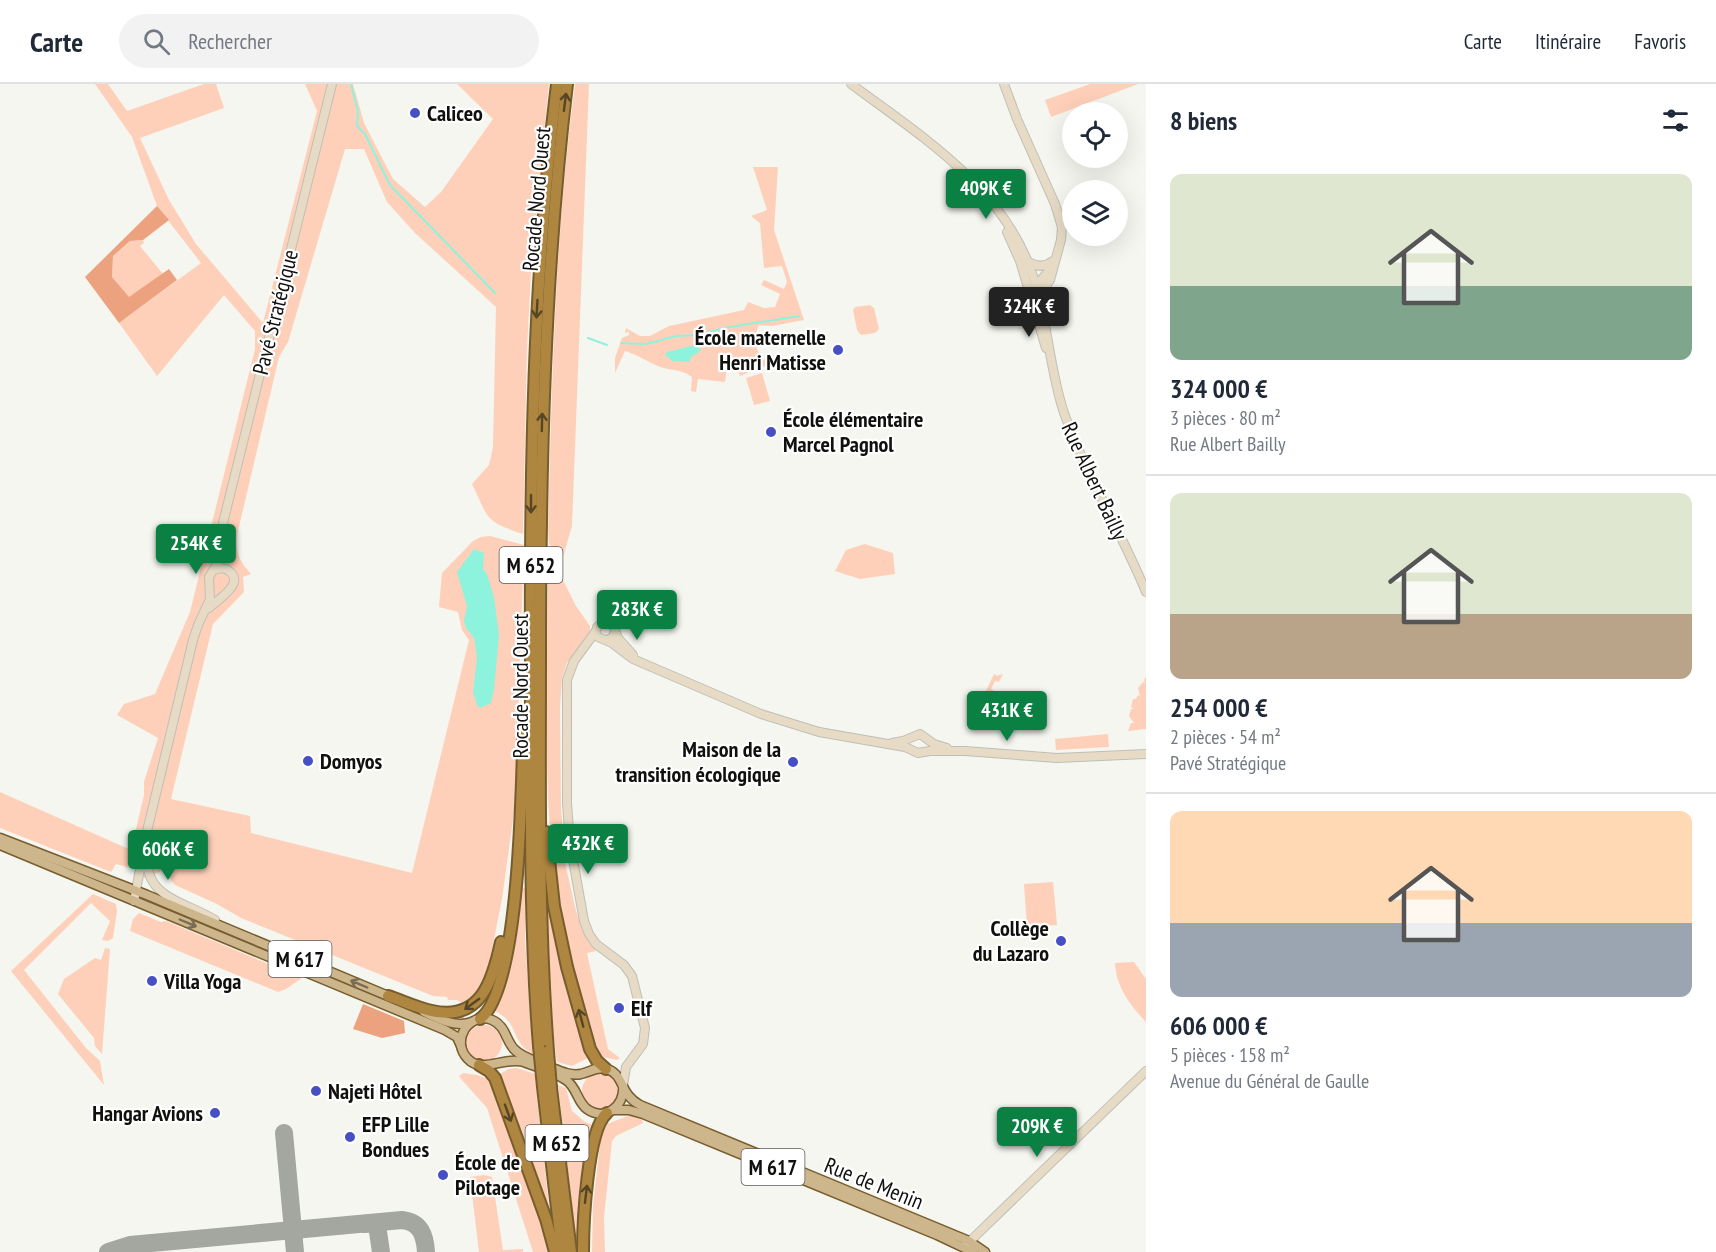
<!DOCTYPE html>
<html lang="fr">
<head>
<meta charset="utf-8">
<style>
  body { margin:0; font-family:"PT Sans Narrow",sans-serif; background:#f2f2f3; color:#1f2937; height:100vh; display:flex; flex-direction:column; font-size:22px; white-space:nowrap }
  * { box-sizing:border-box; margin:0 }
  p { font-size:20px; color:#747a83 }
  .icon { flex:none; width:33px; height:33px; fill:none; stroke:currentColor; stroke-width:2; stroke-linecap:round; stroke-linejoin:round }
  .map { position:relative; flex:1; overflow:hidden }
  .sheet { display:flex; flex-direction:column; background:#fff; width:570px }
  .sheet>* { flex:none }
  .fabs { position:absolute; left:1062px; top:18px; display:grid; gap:12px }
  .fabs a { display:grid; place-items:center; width:66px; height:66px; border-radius:50%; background:#fff; box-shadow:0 6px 24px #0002; font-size:30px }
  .price { position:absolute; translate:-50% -51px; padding:0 14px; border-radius:6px; background:#0b8043; color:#fff; font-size:20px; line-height:39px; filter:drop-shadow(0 2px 3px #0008) }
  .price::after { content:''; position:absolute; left:50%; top:36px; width:18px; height:14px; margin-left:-9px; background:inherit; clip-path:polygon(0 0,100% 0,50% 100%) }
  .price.on { background:#222; color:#fff }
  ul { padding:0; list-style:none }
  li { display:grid; align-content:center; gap:12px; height:318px; padding:0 24px }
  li+li { border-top:2px solid #e0e1e3 }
  li span { display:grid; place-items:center; height:186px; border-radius:12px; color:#555 }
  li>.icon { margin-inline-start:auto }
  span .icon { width:108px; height:108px; fill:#fffc; stroke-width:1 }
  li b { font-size:26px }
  h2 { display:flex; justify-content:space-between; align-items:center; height:72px; padding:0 24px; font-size:26px }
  header { display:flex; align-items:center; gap:36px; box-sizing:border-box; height:84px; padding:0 30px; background:#fff; border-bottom:2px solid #e0e1e3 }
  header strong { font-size:28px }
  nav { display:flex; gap:33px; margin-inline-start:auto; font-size:21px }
  .search { width:420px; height:54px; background:#f2f2f3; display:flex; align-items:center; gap:15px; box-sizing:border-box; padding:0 21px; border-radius:33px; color:#747a83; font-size:22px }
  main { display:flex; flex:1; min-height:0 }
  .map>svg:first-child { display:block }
  .green { fill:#fed0b9 }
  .forest { fill:#eca27e }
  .water { fill:#8ef3dc }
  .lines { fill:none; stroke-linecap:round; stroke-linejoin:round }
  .stream { stroke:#8ef3dc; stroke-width:2 }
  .taxiway { stroke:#a4a6a0; stroke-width:18 }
  .secondary-casing { stroke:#bebfb8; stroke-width:10 }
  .primary-casing { stroke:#775d2e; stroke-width:11 }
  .highway-casing { stroke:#775d2e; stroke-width:14 }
  .secondary { stroke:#e7dbc5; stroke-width:8 }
  .primary { stroke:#ceb68c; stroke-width:8 }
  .highway { stroke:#ae863f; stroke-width:10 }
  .highway-bridge-casing { stroke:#775d2e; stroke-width:14; stroke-linecap:butt }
  .highway-bridge { stroke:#ae863f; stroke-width:10 }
  .oneway { stroke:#574625 }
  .oneway2 { stroke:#786c54 }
  .poi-dot { fill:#474fc4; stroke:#fff; stroke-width:2 }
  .labels { text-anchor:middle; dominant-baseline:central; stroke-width:4.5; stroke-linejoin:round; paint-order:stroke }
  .shield { fill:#fff; stroke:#585857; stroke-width:1.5 }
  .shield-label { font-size:21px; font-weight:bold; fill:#10110f }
  .poi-label { font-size:22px; font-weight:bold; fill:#10110f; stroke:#fff; text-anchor:start }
  .street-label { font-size:22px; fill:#10110f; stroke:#fff }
</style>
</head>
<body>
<header>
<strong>Carte</strong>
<div class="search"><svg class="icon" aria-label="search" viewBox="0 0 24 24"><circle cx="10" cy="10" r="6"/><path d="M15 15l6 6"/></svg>Rechercher</div>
<nav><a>Carte</a><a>Itinéraire</a><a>Favoris</a></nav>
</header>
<main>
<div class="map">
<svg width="1146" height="1168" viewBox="0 0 1146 1168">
  <rect width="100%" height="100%" fill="#f5f6ef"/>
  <g class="green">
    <path d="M95,0H108L127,27L204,0H216L224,24L140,54L169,116L196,160L263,239L317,27L305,0H353L364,39L393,95L425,123L441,108L493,35L457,0H549L532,169L527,265L523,450C484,437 489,435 472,400L489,381L493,363L496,223L415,149L387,118L364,65H345L288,258L279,273L237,451C236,470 239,476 251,490L243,493L244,508L213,540L171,715L250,732L251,749L412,789L469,556L462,546L458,528L439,523L442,489L473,457L481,453L490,452L524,461L515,721L502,815L485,900L476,913L465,921L457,916H448L447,913L433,912L241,834L217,820L175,801L163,786L146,794H141L142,787L116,780L111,788L0,744V708L131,766L144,711V698L158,654L117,631L124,620L155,610L190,528L255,265V247L224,211L157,292L119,239L201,179L157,122L132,53Z"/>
    <path d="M575,0H589L572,442L563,473L549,460L548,446C552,297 555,148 575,0Z"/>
    <polygon points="1090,0 1138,0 1051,33 1045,16"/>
    <path d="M753,83H778L774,146L804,236L772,242L759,241L753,256L762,276L770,274L768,281L740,292L729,267L725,298L698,295L696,308L691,307L692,293C682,285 672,287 660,283C648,278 638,271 625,267L615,289V274L622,254L629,251V248L625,249L626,244L640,252H650L669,242L744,226L748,218L764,224L775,223L780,210L761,201L764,196L784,205L787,198L782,182L764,184L760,139L751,132L767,126Z"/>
    <polygon points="143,156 144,159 140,162 163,190 129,214 112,193 113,172 130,157"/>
    <polygon points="870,221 874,224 879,245 875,249 861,251 857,246 853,226 855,223"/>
    <polygon points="762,289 770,317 754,321 746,294"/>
    <polygon points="865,460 893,469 895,490 860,495 835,487 846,466"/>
    <path d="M548,473L555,480L576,522L590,542V550L567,579L562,594L560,624L561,722L565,779L576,827L584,849L596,867L587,869L608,965L620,974L617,976L598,972L594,965C581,917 565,868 558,819C541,706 548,587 548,473Z"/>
    <path d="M994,590L997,592L1003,590L999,598L995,597L991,605L1013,618L1018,609L1025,613L1022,621C1010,627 995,619 983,613Z"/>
    <polygon points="1146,593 1146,645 1128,647 1131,639 1134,639 1129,632 1131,625 1134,625 1131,623 1133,615 1136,615 1138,611 1140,612 1138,604 1143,598 1145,599 1144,596"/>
    <polygon points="1108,650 1109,663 1056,666 1055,655"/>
    <polygon points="1053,798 1057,841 1027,843 1024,800"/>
    <path d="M547,800L590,973L572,982L557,978C548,919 547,859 547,800Z"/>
    <path d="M522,804H525V856L533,970C509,957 521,940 495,927L514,855Z"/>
    <polygon points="93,810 116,820 117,827 113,854 108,857 102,856 110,837 91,819 24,886 86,964 100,977 104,1001 11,887"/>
    <polygon points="139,829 161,838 166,837 302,894 286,905 278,908 130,847 133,835"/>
    <polygon points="105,864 110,865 102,970 95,962 94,954 58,910 64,895 95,874 101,876"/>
    <path d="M1134,878L1146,895V938C1130,921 1116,903 1115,879Z"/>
    <circle cx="484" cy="959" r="18"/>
    <polygon points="517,984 535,990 550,1133 499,991 508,985"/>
    <polygon points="463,989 477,991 491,996 542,1137 550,1168 533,1168 487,1024 462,996 459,992"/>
    <circle cx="600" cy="1007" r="18"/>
    <polygon points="558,1001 566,1004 572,1027 585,1038 593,1041 580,1119 577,1166"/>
    <polygon points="630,1031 642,1036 643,1039 616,1052 612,1057 604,1133 605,1168 592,1168 593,1121 602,1042"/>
    <polygon points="484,1091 492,1093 503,1166 523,1165 523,1168 479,1168 470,1093"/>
  </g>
  <g class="forest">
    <polygon points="157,122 169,136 143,156 130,157 113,172 112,193 129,213 169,185 177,196 119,239 85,193"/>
    <polygon points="363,920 404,937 405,949 382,954 353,945"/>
  </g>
  <g class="water">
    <polygon points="695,261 701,265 698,269 692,272 689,278 673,277 665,271 667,268"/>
    <polygon points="474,465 484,469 483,485 487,490 494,513 499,551 494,606 491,619 480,624 477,621 473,608 477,573 474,554 466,544 464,537 467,522 457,488"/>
  </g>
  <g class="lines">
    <g class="stream">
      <polyline points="351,0 358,27 357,42 365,50 390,101 495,209"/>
      <polyline points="588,254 607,261"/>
      <polyline points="621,259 646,260 676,252 698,251 724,244 799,232"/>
    </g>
    <g class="taxiway">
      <polyline points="284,1049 295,1168"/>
      <polyline points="364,1140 375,1139 377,1141 381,1168"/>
      <path d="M108,1168L130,1161L402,1136C421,1138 425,1152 426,1168"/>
    </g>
    <defs>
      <g id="secondary">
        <path d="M851,0C921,52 1004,103 1033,192C1048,237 1049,284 1064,329C1086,391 1121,447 1146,508"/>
        <polyline points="1004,0 1017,35 1055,120 1062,143 1061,156 1050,196 1040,211 1031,218"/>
        <polyline points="1007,148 1020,177 1046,264"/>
        <path d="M1026,176C1035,183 1044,184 1053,177"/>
        <polyline points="1035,203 1052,183"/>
        <path d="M209,524C217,516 246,499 229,487C224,483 220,484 214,486"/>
        <polyline points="596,547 574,577 567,596 567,719 570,759 584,837 589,850 596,860 624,881 632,892 645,944 643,960 626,983 623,1002"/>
        <polyline points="615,547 618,554 633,571"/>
        <polyline points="607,556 613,553 615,546 612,540 605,537 597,543 596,549 598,553 612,559 633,575 761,630 819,648 905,663 918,669 930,667 965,667 1057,674 1146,670"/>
        <polyline points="892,659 903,657 920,650 934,660 947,664"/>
        <path d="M147,768C143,815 185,817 215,836"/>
        <polyline points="134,817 148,743 193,556 198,541 210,515 209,493 220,475 223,439 332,0"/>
        <polyline points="966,1161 1146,987"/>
      </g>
      <g id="primary">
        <polyline points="0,754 147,811 393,914"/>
        <polyline points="0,761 445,946 457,953 461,962"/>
        <path d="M424,928C439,935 455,944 472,938"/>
        <path d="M623,1002C625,1022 605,1038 587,1025C577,1018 577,1003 566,996C554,988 537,983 524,978C504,972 482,990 468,975C450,957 469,927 492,936C506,942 505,955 514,965C522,974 539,978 550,983C560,987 570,992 581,990C590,988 597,982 607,985C625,991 619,1010 640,1021L969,1157L985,1168"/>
        <polyline points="613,1026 629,1026 643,1030 937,1151 973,1168"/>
      </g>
      <g id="highway">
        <polyline points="546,748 554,822 567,883 590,965 597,977 606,985"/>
        <path d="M388,912C403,917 417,924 432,927C481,938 493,896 501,858"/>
        <path d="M480,935C522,904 522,683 524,628"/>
        <path d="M539,962C529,837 531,711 531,585C530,389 533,194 557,0"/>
        <path d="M548,967C538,837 540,708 540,578C540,384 544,192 567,0"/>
        <polyline points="479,981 489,987 495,994 546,1135 555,1168"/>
        <polyline points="543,1003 562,1168"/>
        <polyline points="551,1004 571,1168"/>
        <path d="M583,1168C583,1141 587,1045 607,1029"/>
      </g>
    </defs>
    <use href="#secondary" class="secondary-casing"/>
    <use href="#primary" class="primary-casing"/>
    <use href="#highway" class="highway-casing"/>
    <use href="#secondary" class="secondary"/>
    <use href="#primary" class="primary"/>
    <use href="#highway" class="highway"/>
    <defs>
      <g id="highway-bridge">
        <polyline points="539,962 543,1003"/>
        <polyline points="548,967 551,1004"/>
      </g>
    </defs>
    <use href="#highway-bridge" class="highway-bridge-casing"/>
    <use href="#highway-bridge" class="highway-bridge"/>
  </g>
  <defs><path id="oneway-shaft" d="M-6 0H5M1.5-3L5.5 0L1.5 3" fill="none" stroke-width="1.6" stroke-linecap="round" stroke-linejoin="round" transform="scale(1.5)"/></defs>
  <g class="oneway">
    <use href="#oneway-shaft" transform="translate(565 18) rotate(-83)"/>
    <use href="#oneway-shaft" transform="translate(537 225) rotate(93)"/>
    <use href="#oneway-shaft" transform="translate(542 338) rotate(-89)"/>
    <use href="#oneway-shaft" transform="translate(531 420) rotate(90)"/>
    <use href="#oneway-shaft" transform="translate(472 920) rotate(144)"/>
    <use href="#oneway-shaft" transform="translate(581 934) rotate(-105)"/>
    <use href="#oneway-shaft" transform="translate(508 1029) rotate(70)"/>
    <use href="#oneway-shaft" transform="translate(586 1110) rotate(-83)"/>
  </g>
  <g class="oneway2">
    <use href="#oneway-shaft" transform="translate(188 839) rotate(23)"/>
    <use href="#oneway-shaft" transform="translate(359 900) rotate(-157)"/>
  </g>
  <g class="poi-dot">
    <circle cx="415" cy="29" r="6"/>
    <circle cx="838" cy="266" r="6"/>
    <circle cx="771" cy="348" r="6"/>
    <circle cx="308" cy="677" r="6"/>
    <circle cx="793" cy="678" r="6"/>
    <circle cx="1061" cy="857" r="6"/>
    <circle cx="152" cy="897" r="6"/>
    <circle cx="619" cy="924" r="6"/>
    <circle cx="316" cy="1007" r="6"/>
    <circle cx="215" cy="1029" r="6"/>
    <circle cx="350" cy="1053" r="6"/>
    <circle cx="443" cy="1091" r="6"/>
  </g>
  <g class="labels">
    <g class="shield">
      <rect x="499.5" y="463" width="63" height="36" rx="4.5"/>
      <rect x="268.5" y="857" width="63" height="36" rx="4.5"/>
      <rect x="525.5" y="1041" width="63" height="36" rx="4.5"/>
      <rect x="741.5" y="1065" width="63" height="36" rx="4.5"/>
    </g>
    <g class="shield-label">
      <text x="531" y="481">M 652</text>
      <text x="300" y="875">M 617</text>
      <text x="557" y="1059">M 652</text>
      <text x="773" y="1083">M 617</text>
    </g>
    <g class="poi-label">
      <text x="427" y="29">Caliceo</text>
      <text x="826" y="253" text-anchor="end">École maternelle<tspan x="826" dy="25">Henri Matisse</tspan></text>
      <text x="783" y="335">École élémentaire<tspan x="783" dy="25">Marcel Pagnol</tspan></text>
      <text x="781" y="665" text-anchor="end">Maison de la<tspan x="781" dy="25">transition écologique</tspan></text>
      <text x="320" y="677">Domyos</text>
      <text x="1049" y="844" text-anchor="end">Collège<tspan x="1049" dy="25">du Lazaro</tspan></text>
      <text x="164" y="897">Villa Yoga</text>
      <text x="631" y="924">Elf</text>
      <text x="328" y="1007">Najeti Hôtel</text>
      <text x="203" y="1029" text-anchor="end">Hangar Avions</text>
      <text x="362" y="1040">EFP Lille<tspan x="362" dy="25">Bondues</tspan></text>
      <text x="455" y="1078">École de<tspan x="455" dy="25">Pilotage</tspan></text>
    </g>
    <g class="street-label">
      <text transform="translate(536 115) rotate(-85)">Rocade Nord Ouest</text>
      <text transform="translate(275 228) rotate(-76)">Pavé Stratégique</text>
      <text transform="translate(1095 397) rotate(65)">Rue Albert Bailly</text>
      <text transform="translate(520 602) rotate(-90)">Rocade Nord Ouest</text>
      <text transform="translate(874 1099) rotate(22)">Rue de Menin</text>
    </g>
  </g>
</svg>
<div class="fabs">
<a><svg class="icon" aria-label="locate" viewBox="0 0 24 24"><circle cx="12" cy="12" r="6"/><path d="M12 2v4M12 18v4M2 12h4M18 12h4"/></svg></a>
<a><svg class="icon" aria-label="layers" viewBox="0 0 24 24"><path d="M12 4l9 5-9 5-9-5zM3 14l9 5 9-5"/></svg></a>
</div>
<b class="price" style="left:986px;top:136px">409K €</b>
<b class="price on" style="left:1029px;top:254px">324K €</b>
<b class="price" style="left:196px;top:491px">254K €</b>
<b class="price" style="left:637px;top:557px">283K €</b>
<b class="price" style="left:1007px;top:658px">431K €</b>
<b class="price" style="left:588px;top:791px">432K €</b>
<b class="price" style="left:168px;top:797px">606K €</b>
<b class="price" style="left:1037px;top:1074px">209K €</b>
</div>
<section class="sheet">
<h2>8 biens<svg class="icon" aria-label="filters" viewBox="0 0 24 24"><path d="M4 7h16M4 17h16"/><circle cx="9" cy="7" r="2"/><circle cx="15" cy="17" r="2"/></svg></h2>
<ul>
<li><span style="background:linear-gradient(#dfe7d0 60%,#7fa58c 0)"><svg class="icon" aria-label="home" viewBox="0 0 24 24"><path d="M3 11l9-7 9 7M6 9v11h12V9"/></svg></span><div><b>324 000 €</b><p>3 pièces · 80 m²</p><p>Rue Albert Bailly</p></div></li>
<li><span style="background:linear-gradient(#dfe7d0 65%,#b9a48a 0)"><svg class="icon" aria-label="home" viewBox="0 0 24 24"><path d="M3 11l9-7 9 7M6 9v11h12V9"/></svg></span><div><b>254 000 €</b><p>2 pièces · 54 m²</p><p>Pavé Stratégique</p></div></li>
<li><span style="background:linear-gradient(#ffd9b3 60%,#9aa5b1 0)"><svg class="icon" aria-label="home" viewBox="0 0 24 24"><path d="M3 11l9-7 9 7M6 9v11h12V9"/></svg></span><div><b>606 000 €</b><p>5 pièces · 158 m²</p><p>Avenue du Général de Gaulle</p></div></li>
</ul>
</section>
</main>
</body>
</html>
